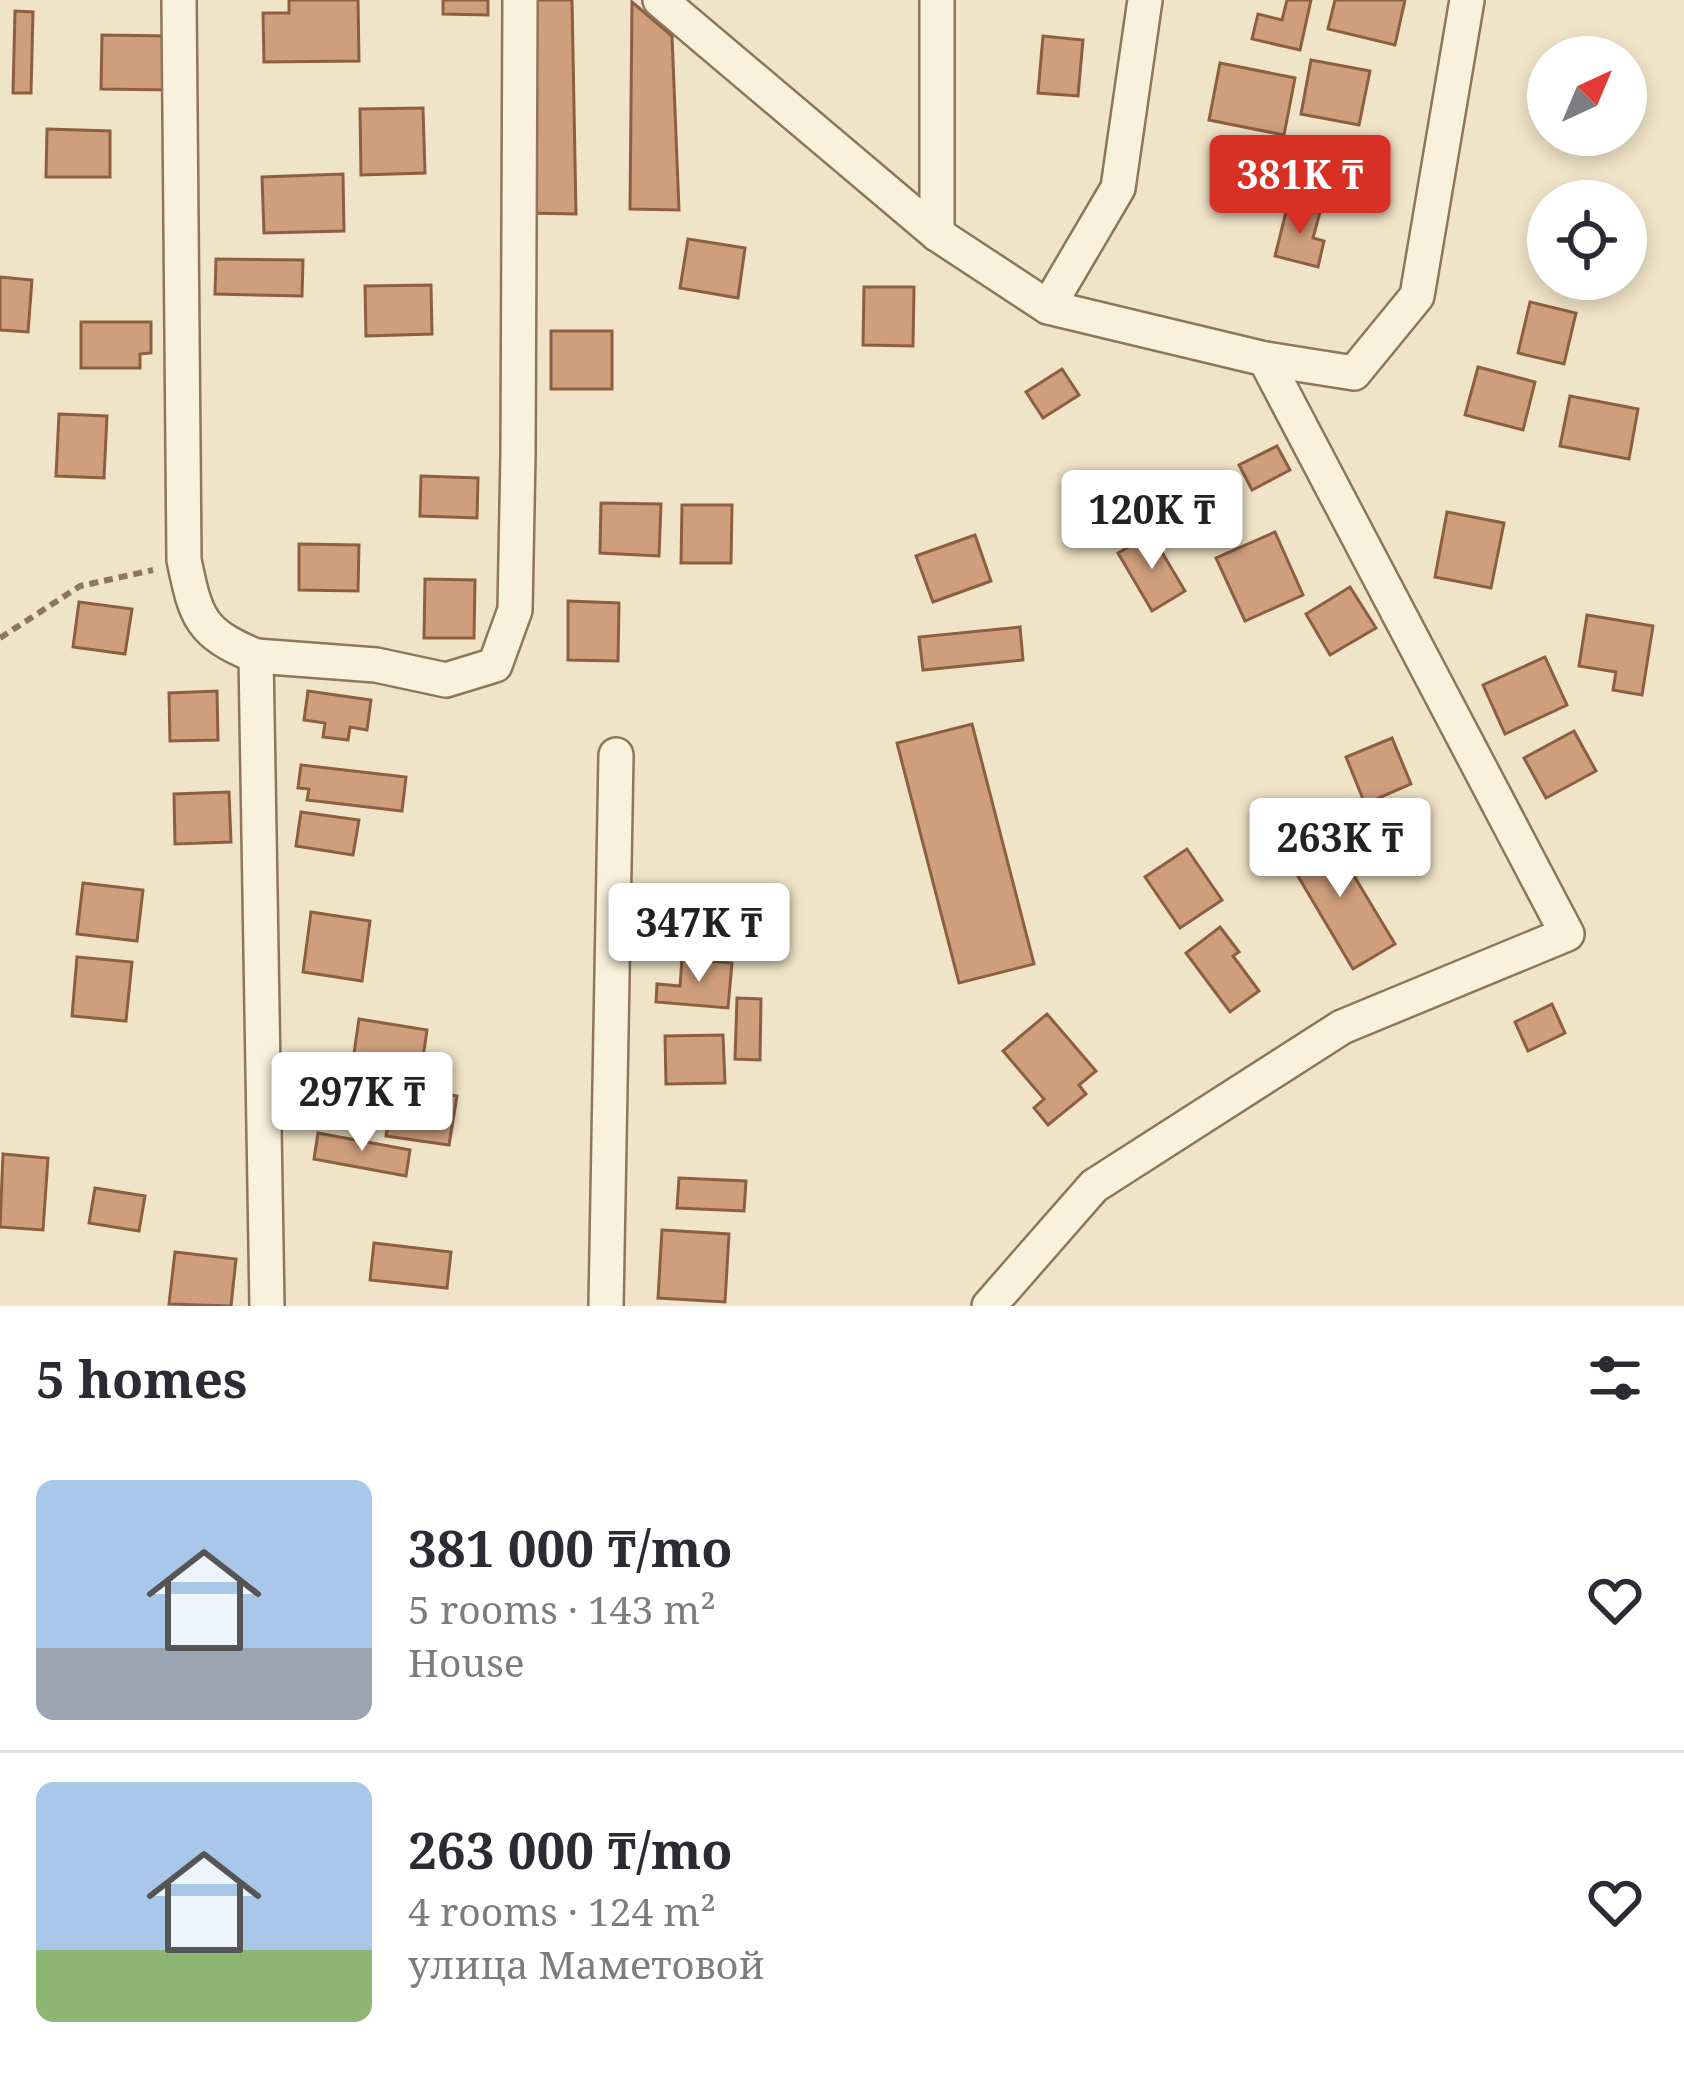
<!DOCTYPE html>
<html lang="en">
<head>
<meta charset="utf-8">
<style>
  body { margin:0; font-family:"Noto Serif",serif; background:#f7f7f7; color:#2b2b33; height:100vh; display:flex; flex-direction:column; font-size:45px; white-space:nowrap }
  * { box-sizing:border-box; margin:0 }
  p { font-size:39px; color:#7c7c81 }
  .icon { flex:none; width:66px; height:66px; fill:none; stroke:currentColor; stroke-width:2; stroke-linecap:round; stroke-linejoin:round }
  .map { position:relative; height:1306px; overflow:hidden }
  .side { display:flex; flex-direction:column; background:#fff; flex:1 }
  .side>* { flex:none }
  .needle { width:78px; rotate:44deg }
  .fabs { position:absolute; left:1527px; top:36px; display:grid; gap:24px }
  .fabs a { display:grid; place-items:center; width:120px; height:120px; border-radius:50%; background:#fff; box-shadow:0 6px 18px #0003; font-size:60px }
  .price { position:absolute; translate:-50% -102px; padding:0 27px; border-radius:12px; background:#fff; color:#222; font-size:39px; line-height:78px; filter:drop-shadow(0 3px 6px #0008) }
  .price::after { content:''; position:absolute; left:50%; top:72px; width:36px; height:27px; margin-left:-18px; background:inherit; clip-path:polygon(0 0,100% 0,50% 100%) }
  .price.on { background:#d93025; color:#fff }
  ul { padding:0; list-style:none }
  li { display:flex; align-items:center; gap:36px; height:300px; padding:0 36px }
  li+li { border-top:3px solid #e1e1e2 }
  li span { display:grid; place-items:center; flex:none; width:336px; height:240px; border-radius:18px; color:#555 }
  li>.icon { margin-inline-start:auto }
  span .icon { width:144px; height:144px; fill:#fffc; stroke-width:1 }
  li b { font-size:51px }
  h2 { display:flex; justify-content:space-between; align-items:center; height:144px; padding:0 36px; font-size:51px }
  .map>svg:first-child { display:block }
  .building { fill:#cf9f7d; stroke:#8d5f41; stroke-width:3 }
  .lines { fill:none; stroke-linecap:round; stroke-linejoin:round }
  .minor-casing { stroke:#8d765c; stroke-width:38 }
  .path { stroke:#8d765c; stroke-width:6; stroke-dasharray:9 6; stroke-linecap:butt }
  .minor { stroke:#faf1dc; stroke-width:33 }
</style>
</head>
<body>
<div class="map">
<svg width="1684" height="1306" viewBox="0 0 1684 1306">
  <rect width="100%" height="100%" fill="#f0e4c8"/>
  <g class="building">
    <polygon points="289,0 358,0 359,61 264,62 263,13 289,13"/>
    <polygon points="443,0 488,0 488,15 443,14"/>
    <polygon points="526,0 572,0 576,214 523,213"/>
    <polygon points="1287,0 1311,0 1300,50 1252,39 1258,14 1282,20"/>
    <polygon points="1335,0 1405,0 1395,45 1328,29"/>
    <polygon points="632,2 672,36 679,210 630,209"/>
    <polygon points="15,11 33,12 31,93 13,93"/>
    <polygon points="102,35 171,36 171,90 101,89"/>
    <polygon points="1043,36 1083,40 1078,96 1038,93"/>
    <polygon points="1311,60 1370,71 1359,125 1301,114"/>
    <polygon points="1220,63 1295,78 1284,135 1209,120"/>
    <polygon points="423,108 425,173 361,175 360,109"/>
    <polygon points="47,129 110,131 110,177 46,177"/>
    <polygon points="343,174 344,231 264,233 262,177"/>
    <polygon points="1288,204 1320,212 1313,238 1324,241 1318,267 1275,256"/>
    <polygon points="688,239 745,248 738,298 680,288"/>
    <polygon points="216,259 303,260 302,296 215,294"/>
    <polygon points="0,277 32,280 28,332 0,330"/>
    <polygon points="431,285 432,334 366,336 365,286"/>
    <polygon points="864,287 914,287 913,346 863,345"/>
    <polygon points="1530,302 1576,313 1564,364 1518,353"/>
    <polygon points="81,322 151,322 151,353 140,354 140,368 81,368"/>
    <rect x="551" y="331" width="61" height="58"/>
    <polygon points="1478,367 1535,382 1523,430 1465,415"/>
    <polygon points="1062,369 1079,395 1043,418 1026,392"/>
    <polygon points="1570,396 1638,409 1629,459 1560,446"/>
    <polygon points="59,414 107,416 104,478 56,476"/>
    <polygon points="1277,446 1290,470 1252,490 1239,465"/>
    <polygon points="421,476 478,478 477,518 420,516"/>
    <polygon points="601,503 661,504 659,556 600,553"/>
    <polygon points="682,505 732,505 731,563 681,563"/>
    <polygon points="1447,512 1504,523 1491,588 1435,577"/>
    <polygon points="1275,532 1303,595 1245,621 1216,558"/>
    <polygon points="1151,534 1185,591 1152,611 1118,553"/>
    <polygon points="975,535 991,581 933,602 916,556"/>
    <polygon points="299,544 359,545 358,591 299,590"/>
    <polygon points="425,579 475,580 474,638 424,638"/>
    <polygon points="1350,587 1376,628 1330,655 1306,614"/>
    <polygon points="568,601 619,603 618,661 568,660"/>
    <polygon points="79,602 132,609 125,654 73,647"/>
    <polygon points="1587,615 1653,626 1642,695 1613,690 1616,672 1579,666"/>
    <polygon points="1020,627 1023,660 923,670 919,637"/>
    <polygon points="1545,657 1567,705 1505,734 1483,685"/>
    <polygon points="217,691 218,740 170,741 169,693"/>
    <polygon points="308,691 371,700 367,730 350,727 348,740 323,737 325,723 304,720"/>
    <polygon points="972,724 1034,964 959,983 897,743"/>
    <polygon points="1574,731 1596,771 1546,798 1524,758"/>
    <polygon points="1392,738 1411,784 1365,804 1346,757"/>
    <polygon points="301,765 406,777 402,811 307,800 309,789 298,788"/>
    <polygon points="229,792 231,842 175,844 174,794"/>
    <polygon points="301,812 359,820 353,855 296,846"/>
    <polygon points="1327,831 1395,944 1353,969 1286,856"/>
    <polygon points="1187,849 1222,900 1180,928 1145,877"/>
    <polygon points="83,883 143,890 137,941 77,934"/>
    <polygon points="311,912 370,921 362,981 303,972"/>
    <polygon points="1220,927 1239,952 1233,956 1259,991 1230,1012 1186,953"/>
    <polygon points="77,957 132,962 126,1021 72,1016"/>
    <polygon points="682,959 732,963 728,1008 656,1002 657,984 680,986"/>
    <polygon points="737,998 761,999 760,1060 735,1059"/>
    <polygon points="1552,1004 1565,1033 1528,1051 1515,1022"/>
    <polygon points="1047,1014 1096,1071 1079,1085 1086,1094 1048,1125 1034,1108 1044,1099 1003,1051"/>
    <polygon points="359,1019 427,1030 420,1078 352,1067"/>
    <polygon points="723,1035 725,1083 666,1084 665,1036"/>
    <polygon points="306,1071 369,1082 364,1110 301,1099"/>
    <polygon points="394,1086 457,1096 449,1145 386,1136"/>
    <polygon points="318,1133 410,1150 406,1176 314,1159"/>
    <polygon points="3,1154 48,1158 43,1230 0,1227"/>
    <polygon points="679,1178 746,1181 744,1211 677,1208"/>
    <polygon points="95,1188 145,1196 139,1231 89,1223"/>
    <polygon points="662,1230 729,1234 725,1302 658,1298"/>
    <polygon points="374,1243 451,1252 447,1288 370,1280"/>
    <polygon points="175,1252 236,1259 231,1306 169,1304"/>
  </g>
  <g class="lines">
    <defs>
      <g id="minor">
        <path d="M179,0L184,560C196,618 200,633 256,656L267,1306"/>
        <polyline points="660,0 937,234 1048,307 1265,359 1567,934 1342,1027 1094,1186 989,1306"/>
        <polyline points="937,234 937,0"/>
        <polyline points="1048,307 1118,188 1145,0"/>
        <polyline points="1265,359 1354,373 1417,296 1467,0"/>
        <polyline points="256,656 376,665 446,680 495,665 515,610 518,454 520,0"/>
        <polyline points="606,1306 616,755"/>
      </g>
    </defs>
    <use href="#minor" class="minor-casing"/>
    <polyline class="path" points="0,638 80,586 153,570"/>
    <use href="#minor" class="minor"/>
  </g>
</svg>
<div class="fabs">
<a><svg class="needle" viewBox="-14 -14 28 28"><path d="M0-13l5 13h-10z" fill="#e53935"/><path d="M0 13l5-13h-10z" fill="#7c7c81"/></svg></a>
<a><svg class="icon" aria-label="locate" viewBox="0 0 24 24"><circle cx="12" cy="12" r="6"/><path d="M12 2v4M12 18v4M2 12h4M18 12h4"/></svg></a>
</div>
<b class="price on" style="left:1300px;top:237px">381K ₸</b>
<b class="price" style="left:1152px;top:572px">120K ₸</b>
<b class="price" style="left:1340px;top:900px">263K ₸</b>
<b class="price" style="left:699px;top:985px">347K ₸</b>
<b class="price" style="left:362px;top:1154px">297K ₸</b>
</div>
<section class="side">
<h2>5 homes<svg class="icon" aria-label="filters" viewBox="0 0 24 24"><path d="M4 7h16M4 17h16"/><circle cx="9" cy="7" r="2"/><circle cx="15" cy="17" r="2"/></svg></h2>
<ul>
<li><span style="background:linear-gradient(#a9c7e8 70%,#9aa5b1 0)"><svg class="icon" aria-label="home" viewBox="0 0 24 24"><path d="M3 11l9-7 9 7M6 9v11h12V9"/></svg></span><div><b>381 000 ₸/mo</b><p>5 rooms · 143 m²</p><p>House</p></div><svg class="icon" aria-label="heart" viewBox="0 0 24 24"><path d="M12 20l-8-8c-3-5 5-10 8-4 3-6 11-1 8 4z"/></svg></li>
<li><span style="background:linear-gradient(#a9c7e8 70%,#8fb573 0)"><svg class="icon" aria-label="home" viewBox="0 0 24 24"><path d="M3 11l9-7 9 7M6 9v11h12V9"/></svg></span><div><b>263 000 ₸/mo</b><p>4 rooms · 124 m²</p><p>улица Маметовой</p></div><svg class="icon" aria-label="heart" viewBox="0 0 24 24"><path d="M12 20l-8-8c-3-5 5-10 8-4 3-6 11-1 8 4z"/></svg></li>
</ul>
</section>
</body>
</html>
